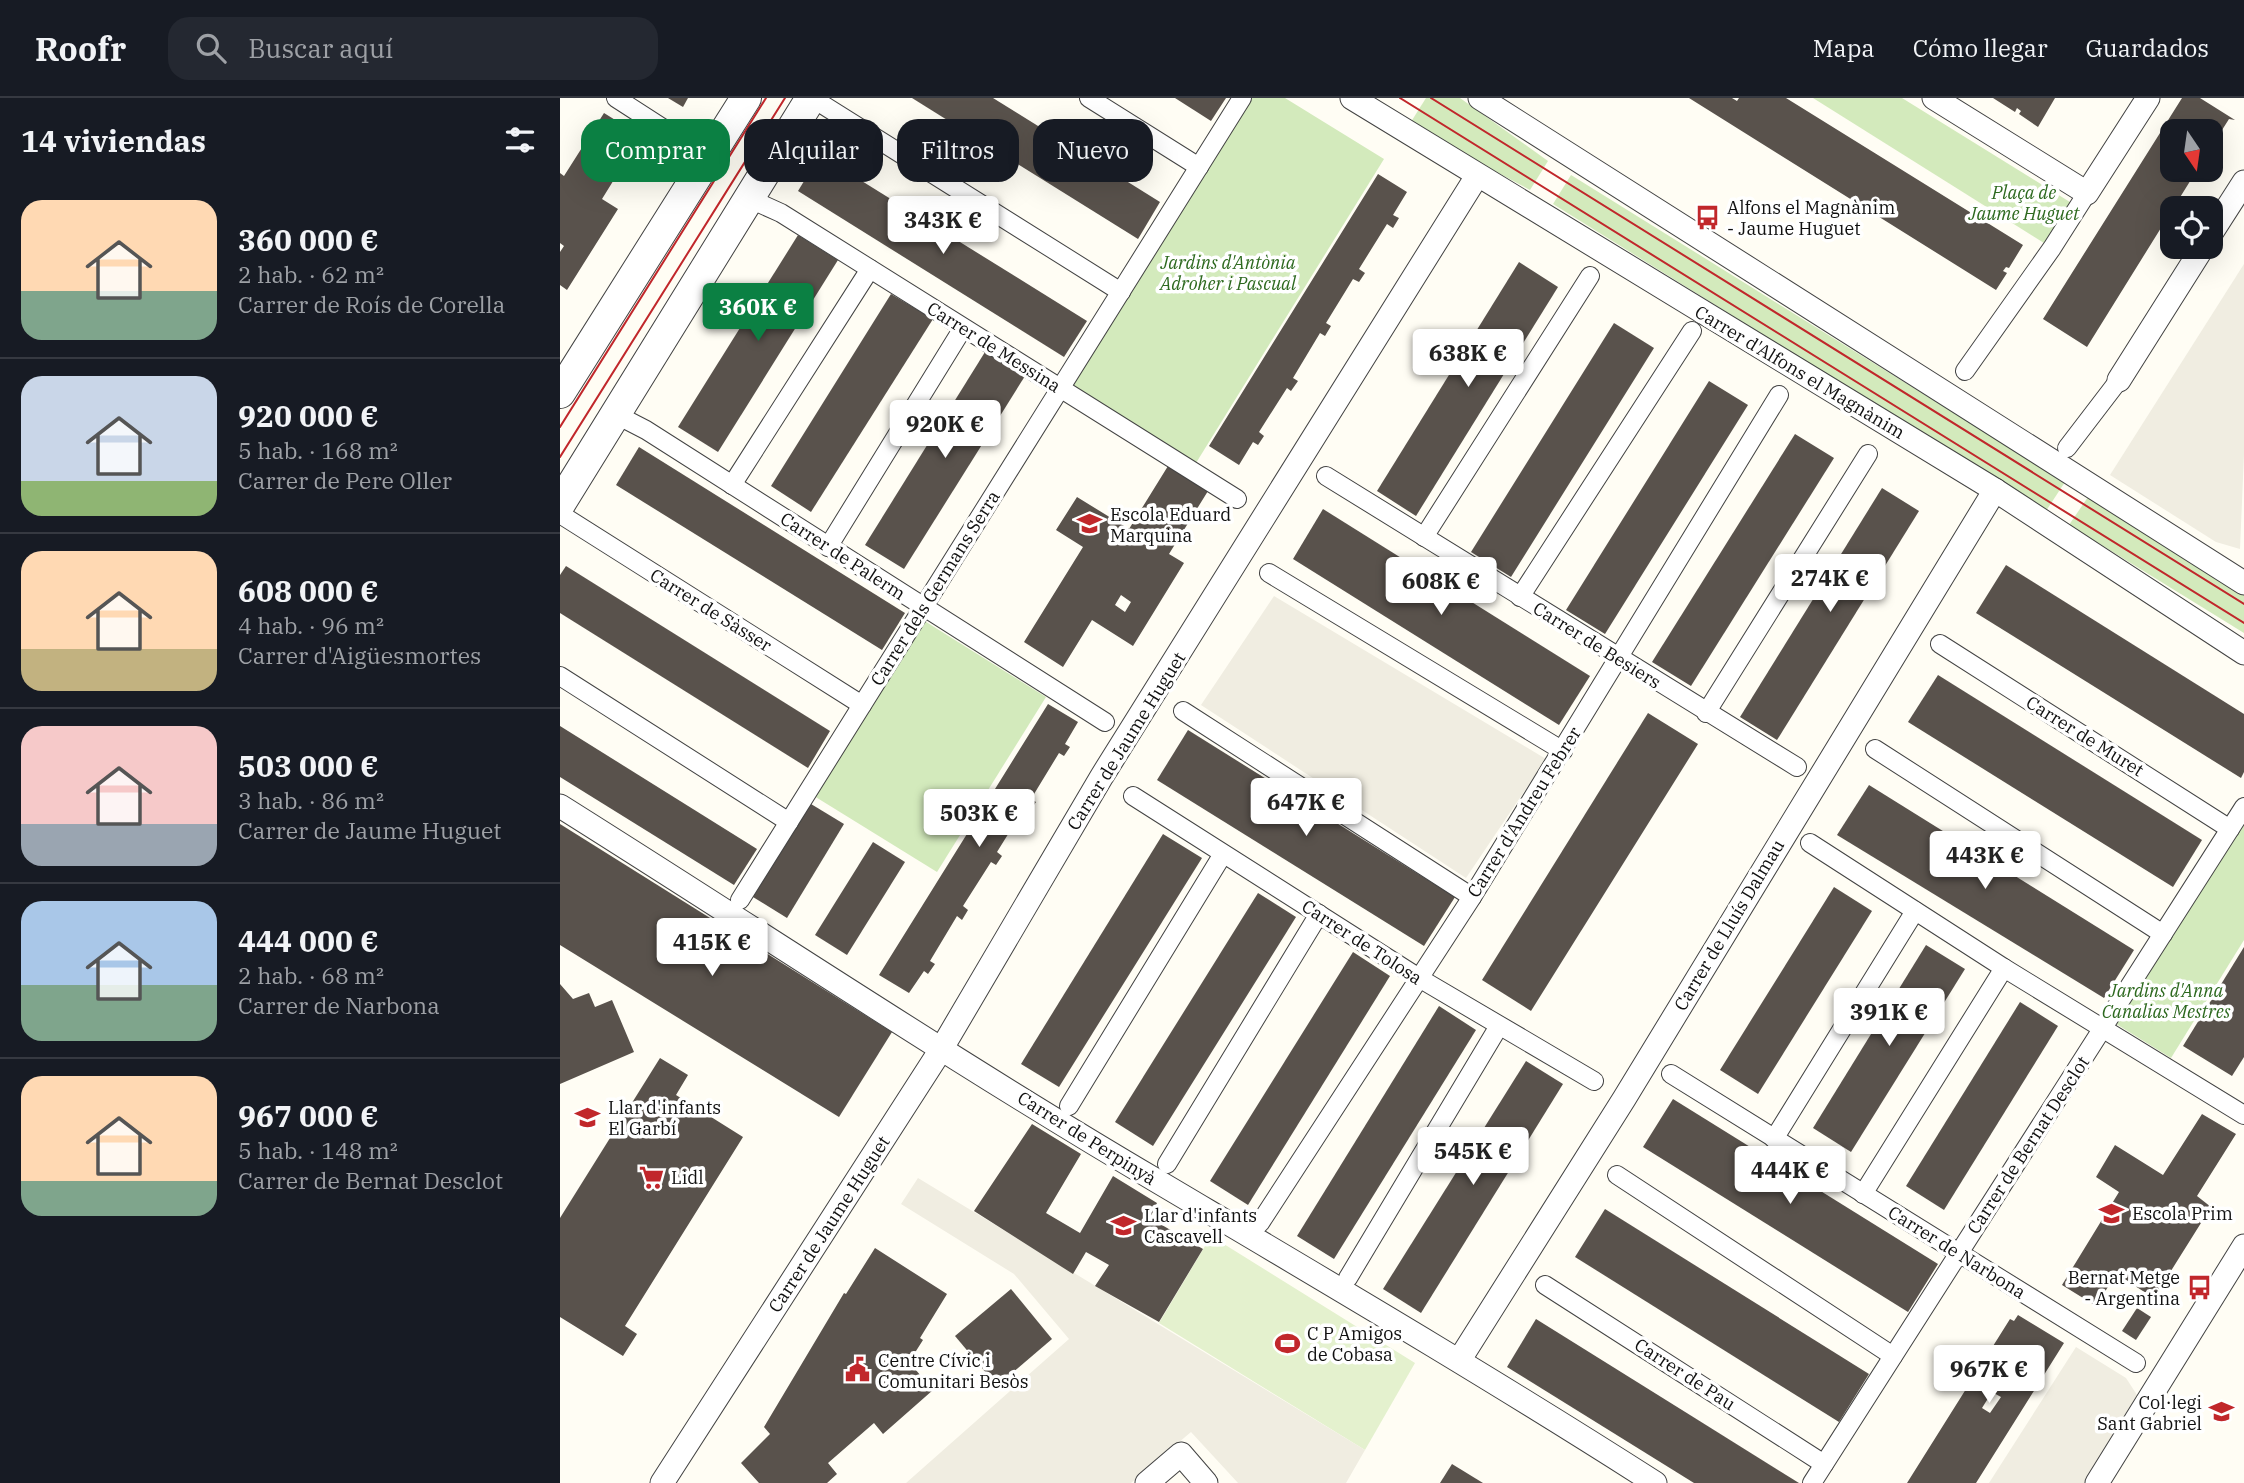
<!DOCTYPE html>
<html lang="es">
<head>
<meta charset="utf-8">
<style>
  body { margin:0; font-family:"IBM Plex Serif",serif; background:#242831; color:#f1f3f6; height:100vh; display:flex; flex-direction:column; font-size:26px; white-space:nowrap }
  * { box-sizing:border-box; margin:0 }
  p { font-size:23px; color:#9ea1a6 }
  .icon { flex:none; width:38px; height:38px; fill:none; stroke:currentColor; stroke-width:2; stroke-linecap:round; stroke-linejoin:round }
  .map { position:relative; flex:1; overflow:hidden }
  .side { display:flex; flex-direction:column; background:#171b24; width:560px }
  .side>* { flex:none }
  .top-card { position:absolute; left:21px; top:21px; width:665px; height:63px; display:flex; gap:14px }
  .needle { width:46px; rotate:167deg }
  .buttons { position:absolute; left:1600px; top:21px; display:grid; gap:14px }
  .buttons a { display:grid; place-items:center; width:63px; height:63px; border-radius:14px; background:#171b24; box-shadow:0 7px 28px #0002; font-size:35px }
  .price { position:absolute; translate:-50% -60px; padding:0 16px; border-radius:7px; background:#fff; color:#222; font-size:23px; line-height:46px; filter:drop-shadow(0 2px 4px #0008) }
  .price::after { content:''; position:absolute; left:50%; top:42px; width:21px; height:16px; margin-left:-10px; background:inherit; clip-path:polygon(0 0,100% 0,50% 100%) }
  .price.selected { background:#0b8043; color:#fff }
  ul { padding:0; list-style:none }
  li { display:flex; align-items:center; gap:21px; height:175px; padding:0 21px }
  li+li { border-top:2px solid #363941 }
  li span { display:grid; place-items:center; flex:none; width:196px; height:140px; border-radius:21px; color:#555 }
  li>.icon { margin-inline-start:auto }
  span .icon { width:84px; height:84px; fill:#fffc; stroke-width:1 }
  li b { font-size:30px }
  h2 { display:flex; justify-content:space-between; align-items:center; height:84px; padding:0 21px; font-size:30px }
  .tag { padding:0 24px; border-radius:21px; background:#171b24; box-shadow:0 7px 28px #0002; font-size:24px; line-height:63px }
  .tag.selected { background:#0b8043; color:#fff }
  header { display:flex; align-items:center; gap:42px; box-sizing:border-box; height:98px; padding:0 35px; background:#171b24; border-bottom:2px solid #363941 }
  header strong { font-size:33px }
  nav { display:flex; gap:38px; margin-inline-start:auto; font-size:24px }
  .search { width:490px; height:63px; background:#242831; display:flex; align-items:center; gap:18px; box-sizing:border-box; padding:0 24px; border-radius:21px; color:#9ea1a6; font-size:26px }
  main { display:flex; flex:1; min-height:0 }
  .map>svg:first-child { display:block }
  .green { fill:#d3eabc }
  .pitch { fill:#e4f1ce }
  .plaza { fill:#f0ede1 }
  .building { fill:#59524c; fill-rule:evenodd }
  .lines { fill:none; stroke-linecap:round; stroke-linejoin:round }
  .pedestrian-casing { stroke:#434343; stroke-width:20 }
  .minor-casing { stroke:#434343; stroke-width:25 }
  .tertiary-casing { stroke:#434343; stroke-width:32 }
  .pedestrian { stroke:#fff; stroke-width:18 }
  .minor { stroke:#fff; stroke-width:23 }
  .tertiary { stroke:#fff; stroke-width:30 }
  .tram { stroke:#c1272b; stroke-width:2 }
  .labels { text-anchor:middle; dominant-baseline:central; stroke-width:7; stroke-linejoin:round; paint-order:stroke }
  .park-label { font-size:18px; font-style:italic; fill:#2d691f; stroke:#fff }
  .poi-label { font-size:18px; fill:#101010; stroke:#fff; text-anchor:start }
  .street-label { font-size:18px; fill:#101010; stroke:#fff }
</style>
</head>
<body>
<header>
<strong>Roofr</strong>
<div class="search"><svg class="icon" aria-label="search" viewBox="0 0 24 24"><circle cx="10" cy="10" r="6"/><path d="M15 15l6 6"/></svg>Buscar aquí</div>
<nav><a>Mapa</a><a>Cómo llegar</a><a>Guardados</a></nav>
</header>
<main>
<section class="side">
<h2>14 viviendas<svg class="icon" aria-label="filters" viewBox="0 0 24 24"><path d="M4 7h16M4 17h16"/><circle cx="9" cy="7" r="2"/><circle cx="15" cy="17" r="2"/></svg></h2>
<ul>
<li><span style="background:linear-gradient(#ffd9b3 65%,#7fa58c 0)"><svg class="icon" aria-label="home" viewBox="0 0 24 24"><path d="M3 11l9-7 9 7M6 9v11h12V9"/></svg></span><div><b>360 000 €</b><p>2 hab. · 62 m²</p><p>Carrer de Roís de Corella</p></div></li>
<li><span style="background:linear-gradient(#c9d6e8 75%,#8fb573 0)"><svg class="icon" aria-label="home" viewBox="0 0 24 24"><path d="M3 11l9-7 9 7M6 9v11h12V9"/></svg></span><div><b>920 000 €</b><p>5 hab. · 168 m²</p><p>Carrer de Pere Oller</p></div></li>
<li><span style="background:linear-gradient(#ffd9b3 70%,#c2b280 0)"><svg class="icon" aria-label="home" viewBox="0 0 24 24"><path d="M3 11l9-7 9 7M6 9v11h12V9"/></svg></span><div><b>608 000 €</b><p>4 hab. · 96 m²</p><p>Carrer d'Aigüesmortes</p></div></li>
<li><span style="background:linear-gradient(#f6c9c9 70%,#9aa5b1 0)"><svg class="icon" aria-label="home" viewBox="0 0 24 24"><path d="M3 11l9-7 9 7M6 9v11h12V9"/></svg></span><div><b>503 000 €</b><p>3 hab. · 86 m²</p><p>Carrer de Jaume Huguet</p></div></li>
<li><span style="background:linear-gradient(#a9c7e8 60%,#7fa58c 0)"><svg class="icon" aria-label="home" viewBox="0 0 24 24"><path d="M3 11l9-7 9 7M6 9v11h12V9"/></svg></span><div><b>444 000 €</b><p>2 hab. · 68 m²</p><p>Carrer de Narbona</p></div></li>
<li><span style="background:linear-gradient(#ffd9b3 75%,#7fa58c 0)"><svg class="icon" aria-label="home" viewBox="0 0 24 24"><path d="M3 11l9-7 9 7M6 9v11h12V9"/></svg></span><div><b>967 000 €</b><p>5 hab. · 148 m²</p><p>Carrer de Bernat Desclot</p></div></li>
</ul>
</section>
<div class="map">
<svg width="1684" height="1385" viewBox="0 0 1684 1385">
  <rect width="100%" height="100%" fill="#fffdf4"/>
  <g class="green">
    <polygon points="690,0 725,0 824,61 636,365 512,288"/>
    <polygon points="866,0 900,0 988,63 970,92 849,27"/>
    <polygon points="1253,0 1342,0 1518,109 1492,150"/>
    <polygon points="1011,77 1505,384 1486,413 993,106"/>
    <polygon points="1528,399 1684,496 1684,535 1509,427"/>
    <polygon points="363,522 486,599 377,774 254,698"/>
    <polygon points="1684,714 1684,842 1611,960 1553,924"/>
  </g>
  <polygon class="pitch" points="651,1138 855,1265 805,1352 599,1225"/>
  <g class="plaza">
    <polygon points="1684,166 1684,356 1680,451 1656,444 1550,377"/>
    <polygon points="714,498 986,661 906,780 641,607"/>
    <polygon points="358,1080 805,1352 786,1385 678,1385 631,1334 571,1385 346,1385 509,1241 454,1176 341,1106"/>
    <polygon points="1516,1249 1566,1280 1579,1300 1526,1385 1429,1385"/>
  </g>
  <g class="building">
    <polygon points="108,0 128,0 123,9"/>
    <polygon points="352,0 433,0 600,104 578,141"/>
    <polygon points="615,0 666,0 651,23"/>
    <polygon points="1129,0 1172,0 1177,3 1179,0 1226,0 1463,147 1449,170 1446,169 1443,173 1447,175 1436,192"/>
    <polygon points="1433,0 1495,0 1478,29 1459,16 1461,13 1457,10 1455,14"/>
    <polygon points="1622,0 1640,0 1675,22 1669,21 1650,51 1650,33 1612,33 1612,72 1637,72 1527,249 1483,221"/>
    <polygon points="44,15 81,38 42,101 58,111 7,192 0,187 0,154 4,148 0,145 0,75 4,78"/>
    <polygon points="260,57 527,223 504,259 238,93"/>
    <polygon points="818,76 847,94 833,117 839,120 833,130 827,126 799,171 805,175 799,184 793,181 766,225 771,228 765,238 760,235 733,280 738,283 731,293 727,290 699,334 704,338 698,347 693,344 679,367 649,348"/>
    <polygon points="238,137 278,162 158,354 118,329"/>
    <polygon points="959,164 998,189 856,418 817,393"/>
    <polygon points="331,196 373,221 251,414 211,388"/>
    <polygon points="1054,225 1094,250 951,479 911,454"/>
    <polygon points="425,254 465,278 344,471 305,447"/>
    <polygon points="1149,283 1188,307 1045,536 1006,512"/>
    <polygon points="1235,336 1274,360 1131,588 1092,564"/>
    <polygon points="79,349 345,515 322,552 56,387"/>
    <path d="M608,368L648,393L609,456L624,465L573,548L532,522L503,569L464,544L523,449L496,432L517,399L569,431ZM561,497L571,504L565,514L555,507Z"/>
    <polygon points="1322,390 1359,413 1217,642 1180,619"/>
    <polygon points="763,411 1030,578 999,627 733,461"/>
    <polygon points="1446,467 1684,616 1684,674 1681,680 1416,515"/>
    <polygon points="6,468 270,633 248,670 0,515 0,477"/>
    <polygon points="1378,577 1642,742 1613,789 1348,624"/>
    <polygon points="488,606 518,624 505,646 510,649 504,658 499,655 471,701 476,704 470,713 465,709 437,754 442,758 436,767 431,764 403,808 408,812 402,822 397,818 370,863 375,866 368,876 364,873 349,895 319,877"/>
    <polygon points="1088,615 1138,646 971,913 922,882"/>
    <polygon points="0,628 197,751 174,787 0,679"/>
    <polygon points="628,632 895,799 864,848 597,682"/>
    <polygon points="1309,687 1574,852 1544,900 1277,737"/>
    <polygon points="251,706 284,726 227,820 193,799"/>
    <polygon points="0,726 332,934 279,1019 0,847"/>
    <polygon points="603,736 642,760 499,989 461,966"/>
    <polygon points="313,744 345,764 287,857 255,837"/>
    <polygon points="1274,789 1312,813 1198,996 1160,972"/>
    <polygon points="698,795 736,819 593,1048 555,1024"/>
    <polygon points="1366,847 1405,871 1291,1054 1253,1030"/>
    <polygon points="1684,849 1684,959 1672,978 1623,948"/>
    <polygon points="793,854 830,878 688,1107 650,1083"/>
    <polygon points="0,886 13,901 29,895 35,909 52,902 74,954 0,986"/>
    <polygon points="1460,904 1498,928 1384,1112 1346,1088"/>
    <polygon points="879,908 916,932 774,1161 737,1138"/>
    <polygon points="100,960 128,977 116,997 183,1039 65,1228 77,1236 63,1258 0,1219 0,1120"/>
    <polygon points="966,963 1003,986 861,1215 823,1191"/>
    <polygon points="1113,1001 1378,1166 1348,1214 1083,1049"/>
    <polygon points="1642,1016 1676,1036 1637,1098 1651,1109 1594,1200 1556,1176 1536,1208 1502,1187 1559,1094 1536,1079 1555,1047 1603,1077"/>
    <polygon points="472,1026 521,1056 486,1115 520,1135 553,1078 597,1105 590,1120 643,1151 599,1224 535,1188 549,1167 526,1154 513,1176 414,1113"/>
    <polygon points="1045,1111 1309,1276 1279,1324 1015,1159"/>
    <polygon points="315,1150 387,1196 360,1240 363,1242 349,1264 373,1292 323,1336 314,1325 268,1365 277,1376 267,1385 199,1385 181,1365 210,1336 204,1329 284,1195 286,1196"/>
    <polygon points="451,1191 492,1241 437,1288 395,1238"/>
    <polygon points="1577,1210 1591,1219 1576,1242 1562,1233"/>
    <path d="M1458,1217L1504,1245L1416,1385H1347L1450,1221L1454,1223ZM1432,1294L1441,1299L1430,1315L1422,1310Z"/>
    <polygon points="976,1221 1130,1317 1239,1385 1134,1385 947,1269"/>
    <polygon points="892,1366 923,1385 880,1385"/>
  </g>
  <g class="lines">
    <defs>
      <g id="pedestrian">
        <polyline points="56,0 149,60"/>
        <polyline points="252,0 561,194"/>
        <polyline points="529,0 639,69"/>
        <polyline points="190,101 221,115 677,401"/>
        <polyline points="1405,273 1492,150 1527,95"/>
        <polyline points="55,316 86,332 545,624"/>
        <polyline points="1507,350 1559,282"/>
        <polyline points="766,378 1237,669"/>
        <polyline points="172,387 310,171"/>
        <polyline points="0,416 302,607"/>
        <polyline points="864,439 1030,178"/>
        <polyline points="268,449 403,230"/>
        <polyline points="709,475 1003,653"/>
        <polyline points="960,499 1132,233"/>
        <polyline points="1380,546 1670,731"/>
        <polyline points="0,578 229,724"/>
        <polyline points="623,613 912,799"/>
        <polyline points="1146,615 1308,356"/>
        <polyline points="1315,651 1603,836"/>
        <polyline points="573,698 859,880 1034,983"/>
        <polyline points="1250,745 1444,870 1684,1017"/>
        <polyline points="180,802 682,0"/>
        <polyline points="1111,976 1576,1265"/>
        <polyline points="509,1008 663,756"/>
        <polyline points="1214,1041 1355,813"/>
        <polyline points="607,1066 759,816"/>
        <polyline points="1057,1077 1333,1258"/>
        <polyline points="1303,1096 1444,870"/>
        <polyline points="700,1125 912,799 1219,297"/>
        <polyline points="788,1180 939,928"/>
        <polyline points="985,1187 1264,1366"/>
        <polyline points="1252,1385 1684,709"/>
      </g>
      <g id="minor">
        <polyline points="792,0 1435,392 1684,555"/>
        <polyline points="920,0 1684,485"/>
        <polyline points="1374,0 1527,95 1588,0"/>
        <polyline points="1650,137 1684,84"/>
        <polyline points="1559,282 1643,149"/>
        <path d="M0,708C199,833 395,964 597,1083C764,1182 931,1280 1095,1385"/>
        <polyline points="900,1261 1064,1001 1435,392"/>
        <polyline points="102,1385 382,950 542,678 917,78"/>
        <polyline points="587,1385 621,1356 646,1385"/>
        <polyline points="1537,1385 1684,1148"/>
      </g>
      <g id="tertiary">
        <polyline points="0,295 186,0"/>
        <polyline points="0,406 251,0"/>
      </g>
    </defs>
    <use href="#pedestrian" class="pedestrian-casing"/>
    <use href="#minor" class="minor-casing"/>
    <use href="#tertiary" class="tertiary-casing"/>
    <use href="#pedestrian" class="pedestrian"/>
    <use href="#minor" class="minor"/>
    <use href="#tertiary" class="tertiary"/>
    <g class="tram">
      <polyline points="840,0 1684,525"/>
      <polyline points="871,0 1684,506"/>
      <polyline points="0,329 206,0"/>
      <polyline points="0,359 225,0"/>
    </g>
  </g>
  <defs>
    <symbol id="bus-bare" viewBox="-9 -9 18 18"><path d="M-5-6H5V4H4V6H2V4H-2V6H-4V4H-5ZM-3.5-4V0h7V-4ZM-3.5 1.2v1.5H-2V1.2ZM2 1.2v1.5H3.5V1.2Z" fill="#c1272b" stroke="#fff" stroke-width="2.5" paint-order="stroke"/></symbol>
    <symbol id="school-bare" viewBox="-9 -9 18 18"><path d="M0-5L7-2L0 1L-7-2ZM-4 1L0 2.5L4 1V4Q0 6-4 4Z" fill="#c1272b" stroke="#fff" stroke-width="2.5" paint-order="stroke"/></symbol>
    <symbol id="supermarket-bare" viewBox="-9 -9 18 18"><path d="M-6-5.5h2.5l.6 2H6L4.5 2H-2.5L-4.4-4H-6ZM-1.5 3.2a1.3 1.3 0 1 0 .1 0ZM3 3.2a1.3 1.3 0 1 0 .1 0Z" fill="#c1272b" stroke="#fff" stroke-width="2.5" paint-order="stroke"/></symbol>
    <symbol id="stadium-bare" viewBox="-9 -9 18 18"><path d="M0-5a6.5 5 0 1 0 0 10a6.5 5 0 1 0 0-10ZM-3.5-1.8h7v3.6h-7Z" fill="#c1272b" stroke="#fff" stroke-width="2.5" paint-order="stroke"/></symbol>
    <symbol id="civic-bare" viewBox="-9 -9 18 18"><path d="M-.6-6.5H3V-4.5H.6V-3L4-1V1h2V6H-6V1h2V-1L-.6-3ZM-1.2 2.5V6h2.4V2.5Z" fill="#c1272b" stroke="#fff" stroke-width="2.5" paint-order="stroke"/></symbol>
  </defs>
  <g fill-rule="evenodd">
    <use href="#bus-bare" x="1130" y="102" width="35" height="35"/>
    <use href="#school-bare" x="512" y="408" width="35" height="35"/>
    <use href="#school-bare" x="10" y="1002" width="35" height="35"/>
    <use href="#supermarket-bare" x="74" y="1062" width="35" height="35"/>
    <use href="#school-bare" x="1534" y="1098" width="35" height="35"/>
    <use href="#school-bare" x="546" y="1110" width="35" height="35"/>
    <use href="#bus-bare" x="1622" y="1172" width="35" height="35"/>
    <use href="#stadium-bare" x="710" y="1228" width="35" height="35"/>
    <use href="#civic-bare" x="280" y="1254" width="35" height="35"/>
    <use href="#school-bare" x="1644" y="1296" width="35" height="35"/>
  </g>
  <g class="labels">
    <g class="park-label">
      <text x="1464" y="94">Plaça de<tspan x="1464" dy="21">Jaume Huguet</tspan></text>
      <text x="668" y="164">Jardins d'Antònia<tspan x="668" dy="21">Adroher i Pascual</tspan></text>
      <text x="1606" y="892">Jardins d'Anna<tspan x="1606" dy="21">Canalias Mestres</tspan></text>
    </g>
    <g class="poi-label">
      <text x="1167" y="109">Alfons el Magnànim<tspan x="1167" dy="21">- Jaume Huguet</tspan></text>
      <text x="550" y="416">Escola Eduard<tspan x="550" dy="21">Marquina</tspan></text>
      <text x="48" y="1009">Llar d'infants<tspan x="48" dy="21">El Garbí</tspan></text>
      <text x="111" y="1079">Lidl</text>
      <text x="1572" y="1115">Escola Prim</text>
      <text x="584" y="1117">Llar d'infants<tspan x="584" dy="21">Cascavell</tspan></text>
      <text x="1620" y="1179" text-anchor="end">Bernat Metge<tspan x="1620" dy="21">- Argentina</tspan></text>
      <text x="747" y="1235">C P Amigos<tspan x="747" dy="21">de Cobasa</tspan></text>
      <text x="318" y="1262">Centre Cívic i<tspan x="318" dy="21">Comunitari Besòs</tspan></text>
      <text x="1642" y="1304" text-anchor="end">Col·legi<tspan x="1642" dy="21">Sant Gabriel</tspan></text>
    </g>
    <g class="street-label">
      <text transform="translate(434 249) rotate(32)">Carrer de Messina</text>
      <text transform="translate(1240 274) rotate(31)">Carrer d'Alfons el Magnànim</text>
      <text transform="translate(283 458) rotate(33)">Carrer de Palerm</text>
      <text transform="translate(375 490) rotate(-58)">Carrer dels Germans Serra</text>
      <text transform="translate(151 512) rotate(32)">Carrer de Sàsser</text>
      <text transform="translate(1037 547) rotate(32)">Carrer de Besiers</text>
      <text transform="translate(1525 638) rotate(32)">Carrer de Muret</text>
      <text transform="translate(566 643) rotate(-58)">Carrer de Jaume Huguet</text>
      <text transform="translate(964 714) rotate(-58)">Carrer d'Andreu Febrer</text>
      <text transform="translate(1169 827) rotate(-59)">Carrer de Lluís Dalmau</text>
      <text transform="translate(802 844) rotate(33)">Carrer de Tolosa</text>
      <text transform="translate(527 1040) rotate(32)">Carrer de Perpinyà</text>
      <text transform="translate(1468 1047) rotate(-57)">Carrer de Bernat Desclot</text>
      <text transform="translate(269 1126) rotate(-57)">Carrer de Jaume Huguet</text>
      <text transform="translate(1397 1154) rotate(32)">Carrer de Narbona</text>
      <text transform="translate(1125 1276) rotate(33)">Carrer de Pau</text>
    </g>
  </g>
</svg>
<div class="buttons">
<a><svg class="needle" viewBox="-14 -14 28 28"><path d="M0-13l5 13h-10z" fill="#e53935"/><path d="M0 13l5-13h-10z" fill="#9ea1a6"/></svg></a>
<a><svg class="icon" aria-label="locate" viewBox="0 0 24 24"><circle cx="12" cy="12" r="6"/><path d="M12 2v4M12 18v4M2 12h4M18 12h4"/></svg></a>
</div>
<b class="price" style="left:383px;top:158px">343K €</b>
<b class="price selected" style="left:198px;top:245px">360K €</b>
<b class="price" style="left:908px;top:291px">638K €</b>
<b class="price" style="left:385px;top:362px">920K €</b>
<b class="price" style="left:1270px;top:516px">274K €</b>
<b class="price" style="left:881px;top:519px">608K €</b>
<b class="price" style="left:746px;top:740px">647K €</b>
<b class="price" style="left:419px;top:751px">503K €</b>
<b class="price" style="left:1425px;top:793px">443K €</b>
<b class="price" style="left:152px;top:880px">415K €</b>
<b class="price" style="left:1329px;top:950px">391K €</b>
<b class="price" style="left:913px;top:1089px">545K €</b>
<b class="price" style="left:1230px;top:1108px">444K €</b>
<b class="price" style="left:1429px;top:1307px">967K €</b>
<div class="top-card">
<a class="tag selected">Comprar</a>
<a class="tag">Alquilar</a>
<a class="tag">Filtros</a>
<a class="tag">Nuevo</a>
</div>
</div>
</main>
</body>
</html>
